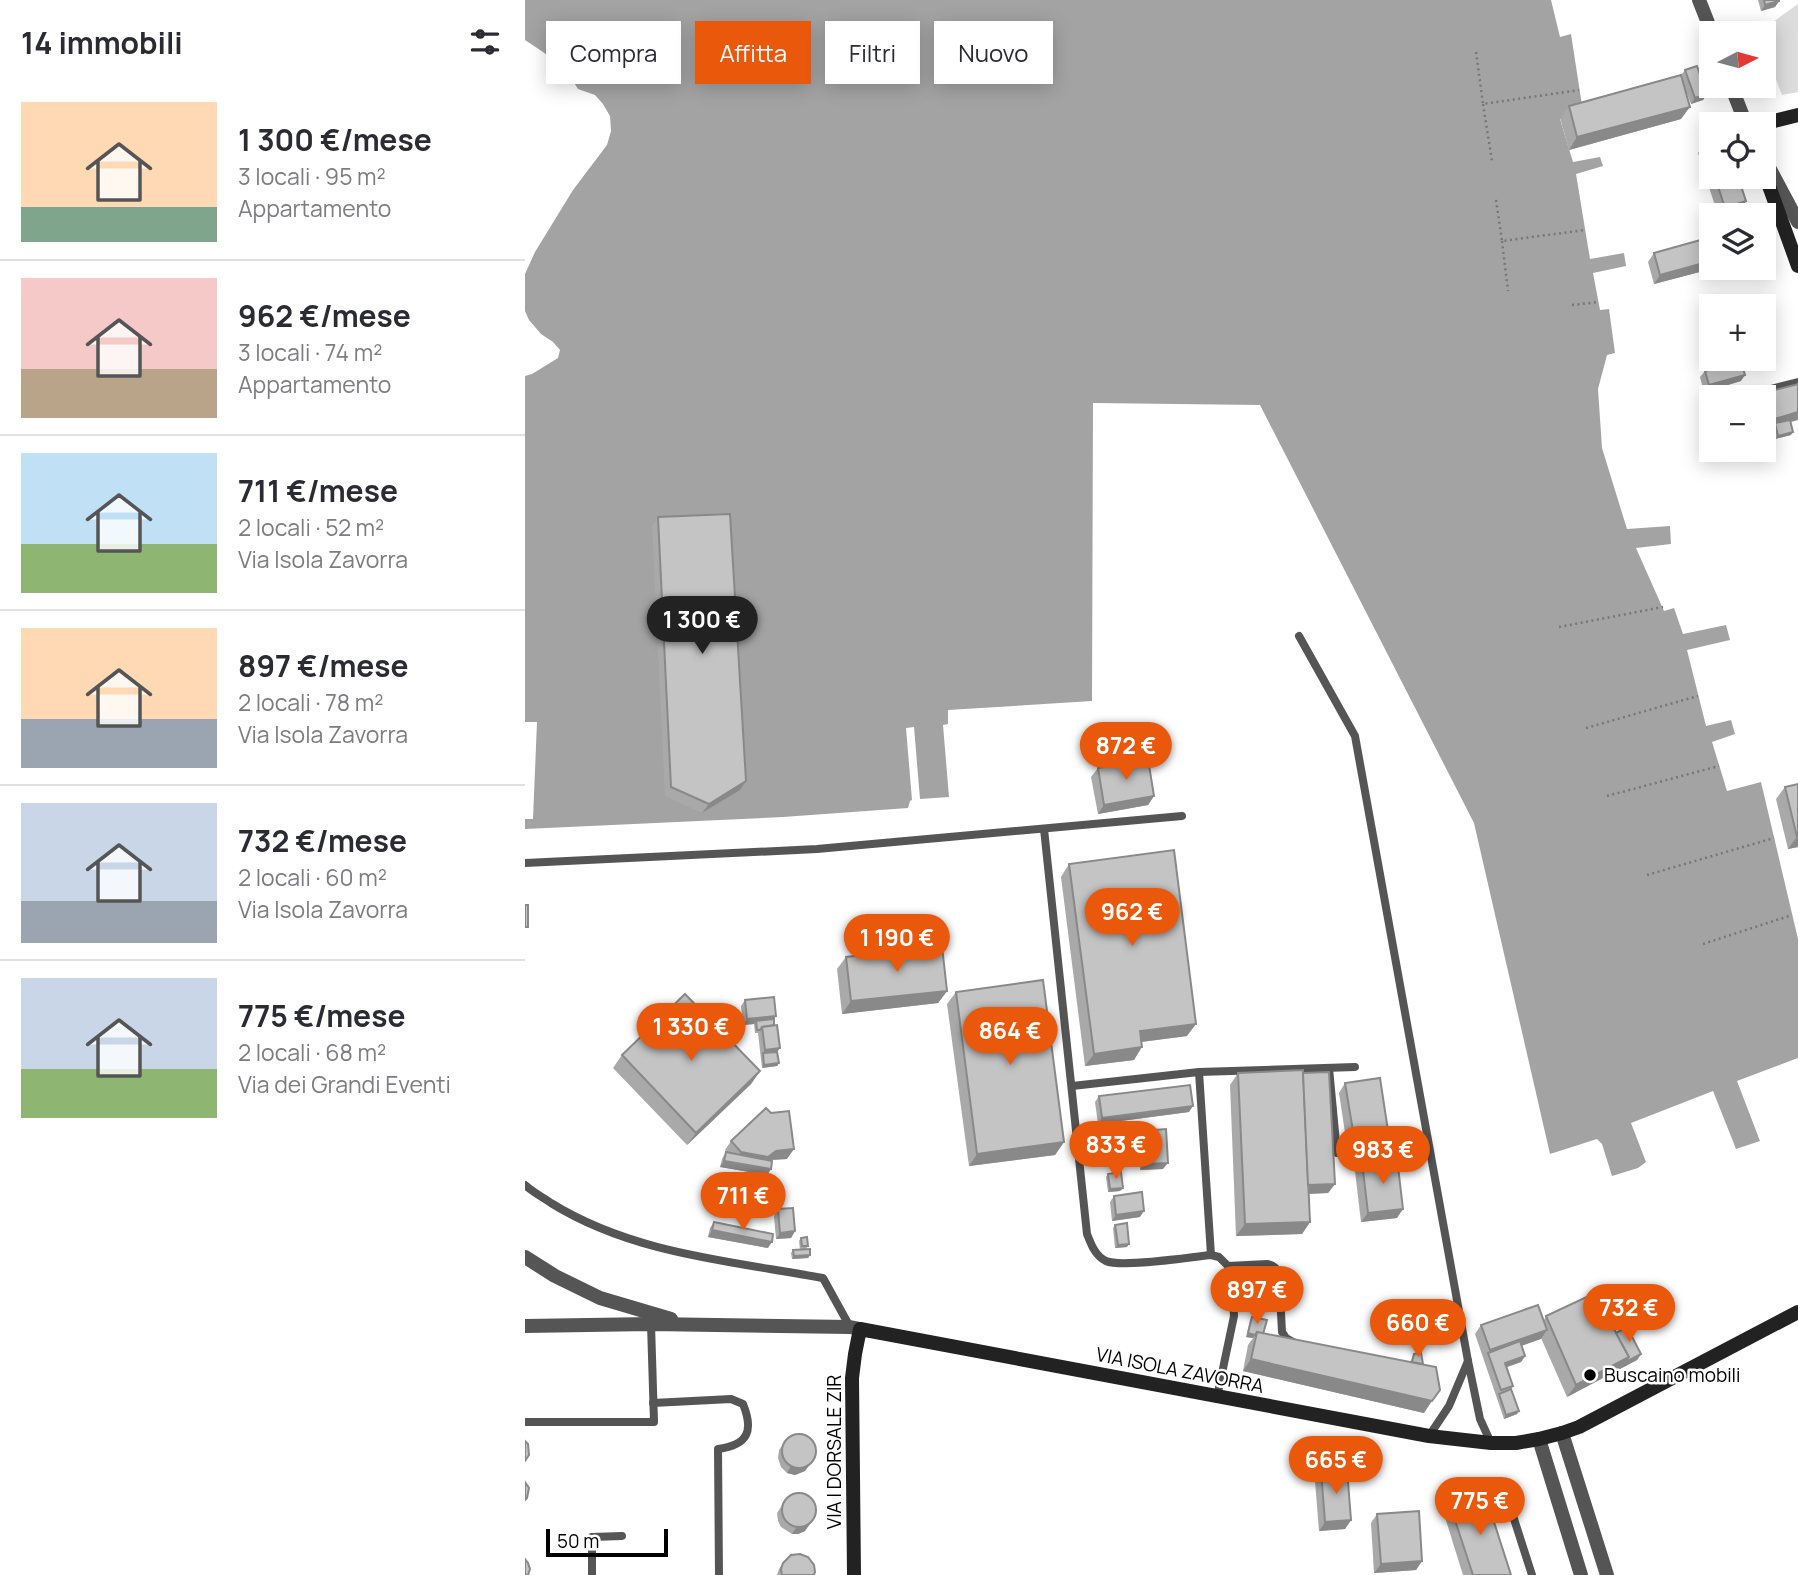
<!DOCTYPE html>
<html lang="it">
<head>
<meta charset="utf-8">
<style>
  body { margin:0; font-family:Manrope,sans-serif; background:#f2f2f3; color:#2b2b33; height:100vh; display:flex; flex-direction:column; font-size:26px; white-space:nowrap }
  * { box-sizing:border-box; margin:0 }
  p { font-size:23px; color:#7c7c81 }
  .icon { flex:none; width:38px; height:38px; fill:none; stroke:currentColor; stroke-width:2; stroke-linecap:round; stroke-linejoin:round }
  .map { position:relative; flex:1; overflow:hidden }
  .side { display:flex; flex-direction:column; background:#fff; width:525px }
  .side>* { flex:none }
  .guide { position:absolute; left:21px; top:21px; width:665px; height:63px; display:flex; gap:14px }
  .needle { width:46px; rotate:84deg }
  .tools { position:absolute; left:1174px; top:21px; display:grid; gap:14px }
  .tools a { display:grid; place-items:center; width:77px; height:77px; border-radius:0px; background:#fff; box-shadow:0 4px 18px #0003; font-size:35px }
  .scale { position:absolute; left:21px; bottom:18px; width:122px; box-sizing:border-box; padding-left:7px; border:4px solid #000; border-top:0; font-size:19px; line-height:24px; white-space:nowrap; color:#000; -webkit-text-stroke:5px #fff; paint-order:stroke }
  .price { position:absolute; translate:-50% -60px; padding:0 16px; border-radius:24px; background:#ea580c; color:#fff; font-size:23px; line-height:46px; filter:drop-shadow(0 2px 4px #0008) }
  .price::after { content:''; position:absolute; left:50%; top:42px; width:21px; height:16px; margin-left:-10px; background:inherit; clip-path:polygon(0 0,100% 0,50% 100%) }
  .price.active { background:#222; color:#fff }
  ul { padding:0; list-style:none }
  li { display:flex; align-items:center; gap:21px; height:175px; padding:0 21px }
  li+li { border-top:2px solid #e1e1e2 }
  li span { display:grid; place-items:center; flex:none; width:196px; height:140px; border-radius:0px; color:#555 }
  li>.icon { margin-inline-start:auto }
  span .icon { width:84px; height:84px; fill:#fffc; stroke-width:1 }
  li b { font-size:30px }
  h2 { display:flex; justify-content:space-between; align-items:center; height:84px; padding:0 21px; font-size:30px }
  .tag { padding:0 24px; border-radius:0px; background:#fff; box-shadow:0 4px 18px #0003; font-size:24px; line-height:63px }
  .tag.active { background:#ea580c; color:#fff }
  main { display:flex; flex:1; min-height:0 }
  .map>svg:first-child { display:block }
  .green { fill:#dcdcdc }
  .water { fill:#a3a3a3 }
  .pier { fill:#fff }
  .lines { fill:none; stroke-linecap:round; stroke-linejoin:round }
  .path { stroke:#777; stroke-width:2.5; stroke-dasharray:2 3.5; stroke-linecap:butt }
  .service { stroke:#555; stroke-width:8 }
  .minor { stroke:#555; stroke-width:14 }
  .tertiary { stroke:#555; stroke-width:14 }
  .secondary { stroke:#222; stroke-width:14 }
  .wall { fill:#a9a9a9 }
  .shaded-wall { fill:#898989 }
  .building { fill:#c4c4c4; stroke:#898989; stroke-width:2 }
  .poi-dot { fill:#000; stroke:#fff; stroke-width:2.5 }
  .labels { text-anchor:middle; dominant-baseline:central; stroke-width:5; stroke-linejoin:round; paint-order:stroke }
  .street-label { font-size:19px; fill:#000; stroke:#fff }
  .poi-label { font-size:19px; fill:#000; stroke:#fff; text-anchor:start }
</style>
</head>
<body>
<main>
<section class="side">
<h2>14 immobili<svg class="icon" aria-label="filters" viewBox="0 0 24 24"><path d="M4 7h16M4 17h16"/><circle cx="9" cy="7" r="2"/><circle cx="15" cy="17" r="2"/></svg></h2>
<ul>
<li><span style="background:linear-gradient(#ffd9b3 75%,#7fa58c 0)"><svg class="icon" aria-label="home" viewBox="0 0 24 24"><path d="M3 11l9-7 9 7M6 9v11h12V9"/></svg></span><div><b>1 300 €/mese</b><p>3 locali · 95 m²</p><p>Appartamento</p></div></li>
<li><span style="background:linear-gradient(#f6c9c9 65%,#b9a48a 0)"><svg class="icon" aria-label="home" viewBox="0 0 24 24"><path d="M3 11l9-7 9 7M6 9v11h12V9"/></svg></span><div><b>962 €/mese</b><p>3 locali · 74 m²</p><p>Appartamento</p></div></li>
<li><span style="background:linear-gradient(#bfe0f5 65%,#8fb573 0)"><svg class="icon" aria-label="home" viewBox="0 0 24 24"><path d="M3 11l9-7 9 7M6 9v11h12V9"/></svg></span><div><b>711 €/mese</b><p>2 locali · 52 m²</p><p>Via Isola Zavorra</p></div></li>
<li><span style="background:linear-gradient(#ffd9b3 65%,#9aa5b1 0)"><svg class="icon" aria-label="home" viewBox="0 0 24 24"><path d="M3 11l9-7 9 7M6 9v11h12V9"/></svg></span><div><b>897 €/mese</b><p>2 locali · 78 m²</p><p>Via Isola Zavorra</p></div></li>
<li><span style="background:linear-gradient(#c9d6e8 70%,#9aa5b1 0)"><svg class="icon" aria-label="home" viewBox="0 0 24 24"><path d="M3 11l9-7 9 7M6 9v11h12V9"/></svg></span><div><b>732 €/mese</b><p>2 locali · 60 m²</p><p>Via Isola Zavorra</p></div></li>
<li><span style="background:linear-gradient(#c9d6e8 65%,#8fb573 0)"><svg class="icon" aria-label="home" viewBox="0 0 24 24"><path d="M3 11l9-7 9 7M6 9v11h12V9"/></svg></span><div><b>775 €/mese</b><p>2 locali · 68 m²</p><p>Via dei Grandi Eventi</p></div></li>
</ul>
</section>
<div class="map">
<svg width="1273" height="1575" viewBox="0 0 1273 1575">
  <rect width="100%" height="100%" fill="#fff"/>
  <polygon class="green" points="1273,4 1273,92 1257,95 1239,48 1239,33 1234,32"/>
  <polygon class="water" points="0,0 1026,0 1035,37 1046,34 1058,112 1035,119 1048,162 1075,157 1078,166 1051,174 1065,259 1099,253 1101,266 1068,273 1075,310 1084,309 1090,353 1082,355 1073,389 1077,448 1102,529 1145,526 1146,544 1111,548 1139,611 1149,608 1158,634 1201,625 1205,640 1162,650 1181,726 1206,720 1210,734 1187,742 1202,791 1236,782 1273,939 1273,1058 1212,1081 1235,1141 1211,1149 1188,1091 1106,1123 1121,1162 1113,1168 1087,1176 1077,1144 1072,1139 1025,1154 949,823 735,405 568,403 567,701 423,710 423,724 418,725 424,797 395,799 389,727 381,728 387,800 385,801 383,808 258,817 0,829 0,376 7,374 33,358 35,350 28,342 16,334 4,320 0,311 0,274 10,252 48,190 82,145 86,131 85,116 78,104 70,95 53,89 43,73 18,52 0,40"/>
  <polygon class="pier" points="0,722 12,722 8,819 0,819"/>
  <g class="lines">
    <g class="path">
      <polyline points="951,52 958,104 1054,90"/>
      <polyline points="958,104 967,161"/>
      <polyline points="971,200 977,241 1060,230"/>
      <polyline points="977,241 983,291"/>
      <polyline points="1047,305 1074,302"/>
      <polyline points="1034,627 1138,607"/>
      <polyline points="1061,728 1173,696"/>
      <polyline points="1082,796 1194,766"/>
      <polyline points="1122,875 1249,838"/>
      <polyline points="1178,944 1267,915"/>
    </g>
    <g class="service">
      <polyline points="1215,397 1273,382"/>
      <polyline points="774,636 830,736 943,1361 955,1419 966,1443"/>
      <path d="M519,829L562,1234C566,1244 570,1256 581,1261C597,1268 665,1257 686,1255L694,1257L703,1266L707,1276L709,1316L692,1397"/>
      <polyline points="0,863 292,849 657,816"/>
      <polyline points="804,1068 812,1153"/>
      <polyline points="674,1072 686,1255"/>
      <polyline points="547,1086 674,1072 830,1067"/>
      <path d="M0,1185C8,1192 17,1197 26,1203C108,1254 206,1261 298,1278L325,1327"/>
      <path d="M703,1266L742,1264C749,1265 752,1268 754,1275L757,1332L761,1338L770,1343"/>
      <path d="M128,1403L206,1399L218,1404C229,1431 223,1445 193,1449L194,1575"/>
      <polyline points="0,1422 129,1422 126,1324"/>
      <polyline points="904,1436 924,1406 943,1361"/>
      <path d="M934,1481C950,1483 971,1480 981,1494L1007,1575"/>
      <polyline points="67,1575 67,1537 97,1536"/>
    </g>
    <g class="minor">
      <polyline points="0,1257 30,1276 75,1298 146,1319"/>
      <polyline points="0,1326 126,1324 325,1327 335,1329"/>
      <polyline points="1037,1433 1082,1575"/>
      <polyline points="1014,1439 1056,1575"/>
    </g>
    <g class="tertiary">
      <polyline points="1174,0 1187,33"/>
      <polyline points="1206,86 1221,124"/>
      <polyline points="1239,158 1273,222"/>
    </g>
    <g class="secondary">
      <polyline points="1237,124 1273,115"/>
      <polyline points="1239,172 1273,266"/>
      <polyline points="329,1575 327,1378 330,1354 335,1329 904,1436 966,1443 991,1443 1014,1439 1037,1433 1054,1427 1273,1312"/>
    </g>
  </g>
  <g class="wall">
    <polygon points="1233,0 1254,0 1254,1 1250,7 1236,11"/>
    <polygon points="1160,70 1182,94 1178,100 1166,104 1159,86 1156,119 1044,150 1035,118 1044,106 1156,75"/>
    <polygon points="1186,141 1186,177 1213,177 1215,210 1200,215 1193,215 1173,153 1179,144"/>
    <polygon points="1129,253 1186,269 1129,284 1123,262"/>
    <polygon points="1180,371 1216,381 1179,392 1175,377"/>
    <polygon points="1239,393 1265,422 1266,435 1250,439 1248,427 1240,429 1239,397 1236,397"/>
    <polygon points="133,517 215,790 177,813 140,796 127,526"/>
    <polygon points="573,768 629,796 623,805 573,814 566,777"/>
    <polygon points="1273,784 1273,847 1263,849 1251,799 1260,787"/>
    <polygon points="544,864 662,1036 617,1042 609,1060 560,1066 536,877"/>
    <polygon points="321,957 422,991 413,1003 317,1014 312,969"/>
    <polygon points="431,992 539,1142 530,1155 444,1166 422,1004"/>
    <polygon points="220,1000 249,1019 254,1063 252,1066 237,1068 233,1033 230,1033 229,1024 218,1025 216,1006"/>
    <polygon points="97,1055 235,1071 226,1084 162,1145 88,1068"/>
    <polygon points="713,1073 778,1073 810,1184 803,1193 784,1194 785,1222 777,1234 711,1236 705,1085"/>
    <polygon points="820,1083 865,1144 859,1153 824,1159 814,1093"/>
    <polygon points="574,1096 664,1112 573,1124 570,1102"/>
    <polygon points="618,1131 638,1169 615,1170 614,1137"/>
    <polygon points="206,1141 262,1159 244,1160 246,1169 242,1175 195,1167 197,1159 201,1152 203,1153 200,1150"/>
    <polygon points="837,1162 872,1218 836,1222 830,1171"/>
    <polygon points="583,1174 598,1188 595,1191 583,1192 581,1177"/>
    <polygon points="589,1196 615,1217 587,1221 585,1202"/>
    <polygon points="253,1209 270,1231 266,1238 251,1239 249,1216"/>
    <polygon points="189,1222 243,1248 183,1237 185,1228"/>
    <polygon points="590,1225 602,1247 590,1248 588,1228"/>
    <polygon points="276,1238 283,1246 281,1249 285,1255 283,1258 267,1259 266,1253 268,1250 275,1250 274,1241"/>
    <polygon points="1021,1316 1091,1333 1116,1354 1112,1360 1042,1397 1016,1338 996,1346 1000,1356 996,1362 982,1367 988,1386 986,1389 992,1414 979,1419 950,1334 956,1325 1019,1320"/>
    <polygon points="727,1317 738,1334 885,1362 889,1354 899,1413 718,1371 723,1345 728,1338 721,1337 725,1320"/>
    <polygon points="262,1439 280,1471 270,1475 262,1473 256,1467 253,1458 254,1450"/>
    <polygon points="796,1471 826,1520 820,1529 794,1531 790,1481"/>
    <polygon points="261,1499 280,1531 273,1534 267,1534 256,1527 253,1521 252,1513"/>
    <polygon points="925,1505 986,1575 938,1575 919,1514"/>
    <polygon points="852,1514 897,1561 891,1570 849,1573 846,1523"/>
    <polygon points="258,1563 289,1575 252,1575 254,1569"/>
  </g>
  <g class="shaded-wall">
    <polygon points="1254,1 1250,7 1236,11 1240,5"/>
    <polygon points="1182,94 1178,100 1166,104 1170,98"/>
    <polygon points="1165,107 1156,119 1044,150 1052,137"/>
    <polygon points="1221,201 1215,210 1200,215 1195,215 1200,208"/>
    <polygon points="1186,261 1186,269 1129,284 1135,275"/>
    <polygon points="1220,375 1216,381 1179,392 1184,385"/>
    <polygon points="1273,412 1273,420 1251,426 1250,423 1248,427 1240,429 1246,420"/>
    <polygon points="1268,432 1266,435 1250,439 1253,436"/>
    <polygon points="221,781 215,790 177,813 184,804"/>
    <polygon points="629,796 623,805 573,814 579,805"/>
    <polygon points="1272,837 1273,837 1273,847 1263,849"/>
    <polygon points="422,991 413,1003 317,1014 326,1001"/>
    <polygon points="251,1016 247,1022 231,1021 229,1024 218,1025 222,1019"/>
    <polygon points="671,1024 662,1036 607,1043 615,1031"/>
    <polygon points="617,1047 609,1060 560,1066 569,1054"/>
    <polygon points="255,1048 250,1055 238,1053 240,1050"/>
    <polygon points="254,1063 252,1066 237,1068 239,1065"/>
    <polygon points="235,1071 226,1084 162,1145 171,1133"/>
    <polygon points="668,1106 664,1112 573,1124 577,1118"/>
    <polygon points="539,1142 530,1155 444,1166 452,1154"/>
    <polygon points="865,1144 859,1153 824,1159 831,1149"/>
    <polygon points="269,1149 262,1159 244,1160 210,1161 216,1152 251,1151"/>
    <polygon points="199,1161 246,1169 242,1175 195,1167"/>
    <polygon points="643,1163 638,1169 615,1170 619,1164"/>
    <polygon points="810,1184 803,1193 775,1194 782,1185"/>
    <polygon points="598,1188 595,1191 583,1192 585,1189"/>
    <polygon points="878,1209 872,1218 836,1222 843,1213"/>
    <polygon points="619,1211 615,1217 587,1221 591,1215"/>
    <polygon points="785,1222 777,1234 711,1236 720,1224"/>
    <polygon points="187,1230 247,1242 243,1248 183,1237"/>
    <polygon points="270,1231 266,1238 251,1239 255,1233"/>
    <polygon points="604,1244 602,1247 590,1248 593,1245"/>
    <polygon points="285,1255 283,1258 267,1259 269,1256"/>
    <polygon points="1022,1330 1016,1339 964,1357 963,1353 965,1350"/>
    <polygon points="723,1333 730,1335 728,1338 721,1337"/>
    <polygon points="1116,1354 1112,1360 1095,1369 1099,1363"/>
    <polygon points="1000,1356 996,1362 976,1369 980,1363"/>
    <polygon points="1104,1357 1095,1369 1042,1397 1051,1385"/>
    <polygon points="726,1359 907,1401 899,1413 718,1371"/>
    <polygon points="994,1411 992,1414 979,1419 981,1415"/>
    <polygon points="289,1459 280,1471 270,1475 262,1473 266,1466"/>
    <polygon points="826,1520 820,1529 794,1531 800,1522"/>
    <polygon points="285,1524 280,1531 273,1534 267,1534 271,1528"/>
    <polygon points="897,1561 891,1570 849,1573 856,1564"/>
  </g>
  <g class="building">
    <polygon points="1239,0 1254,0 1254,1 1240,5"/>
    <polygon points="1172,66 1182,94 1170,98 1160,70"/>
    <polygon points="1156,75 1165,107 1052,137 1044,106"/>
    <polygon points="1186,141 1186,166 1179,144"/>
    <polygon points="1190,177 1213,177 1221,201 1200,208"/>
    <polygon points="1186,237 1186,261 1135,275 1129,253"/>
    <polygon points="1216,361 1220,375 1184,385 1180,371"/>
    <polygon points="1273,384 1273,412 1246,420 1239,393"/>
    <polygon points="1265,420 1268,432 1253,436 1250,423"/>
    <polygon points="205,514 221,781 184,804 146,787 133,517"/>
    <polygon points="623,759 629,796 579,805 573,768"/>
    <polygon points="1273,784 1273,837 1272,837 1260,787"/>
    <polygon points="649,850 671,1024 615,1031 617,1047 569,1054 544,864"/>
    <rect x="0" y="905" width="3" height="22"/>
    <polygon points="417,946 422,991 326,1001 321,957"/>
    <polygon points="518,980 539,1142 452,1154 431,992"/>
    <polygon points="160,994 235,1071 171,1133 97,1055"/>
    <polygon points="249,997 251,1016 222,1019 220,1000"/>
    <polygon points="249,1019 249,1025 237,1027 235,1030 232,1030 231,1021"/>
    <polygon points="252,1025 255,1048 240,1050 237,1027"/>
    <polygon points="252,1052 254,1063 239,1065 238,1053"/>
    <polygon points="778,1070 785,1222 720,1224 713,1073"/>
    <polygon points="804,1072 810,1184 783,1185 778,1073"/>
    <polygon points="855,1078 865,1144 831,1149 820,1083"/>
    <polygon points="665,1085 668,1106 577,1118 574,1096"/>
    <polygon points="241,1108 246,1113 264,1111 269,1149 251,1151 243,1157 216,1152 206,1141"/>
    <polygon points="641,1129 643,1163 619,1164 618,1131"/>
    <polygon points="201,1152 247,1161 246,1169 199,1161"/>
    <polygon points="872,1158 878,1209 843,1213 837,1162"/>
    <polygon points="596,1172 598,1188 585,1189 583,1174"/>
    <polygon points="617,1192 619,1211 591,1215 589,1196"/>
    <polygon points="268,1208 270,1231 255,1233 253,1209"/>
    <polygon points="189,1222 248,1234 247,1242 187,1230"/>
    <polygon points="602,1223 604,1244 593,1245 590,1225"/>
    <polygon points="282,1237 283,1246 277,1246 276,1238"/>
    <polygon points="285,1249 285,1255 269,1256 268,1250"/>
    <polygon points="1070,1293 1104,1357 1051,1385 1021,1316"/>
    <polygon points="1013,1305 1022,1330 965,1350 956,1325"/>
    <polygon points="727,1317 742,1320 738,1334 732,1332 730,1335 723,1333"/>
    <polygon points="1102,1327 1116,1354 1099,1363 1104,1357 1091,1333"/>
    <polygon points="732,1332 911,1367 915,1390 907,1401 726,1359"/>
    <polygon points="995,1341 1000,1356 980,1363 988,1386 976,1390 963,1353"/>
    <polygon points="896,1353 898,1364 887,1362 889,1354"/>
    <polygon points="986,1389 994,1411 981,1415 974,1394"/>
    <circle cx="274" cy="1451" r="17"/>
    <polygon points="0,1441 3,1444 4,1455 0,1461"/>
    <polygon points="822,1469 826,1520 800,1522 796,1471"/>
    <polygon points="0,1482 4,1488 2,1498 0,1500"/>
    <circle cx="274" cy="1510" r="17"/>
    <polygon points="960,1494 986,1575 948,1575 925,1505"/>
    <polygon points="894,1511 897,1561 856,1564 852,1514"/>
    <polygon points="275,1554 283,1557 289,1565 290,1572 289,1575 257,1575 256,1569 258,1563 266,1555"/>
    <polygon points="0,1559 3,1563 5,1569 3,1575 0,1575"/>
  </g>
  <circle class="poi-dot" cx="1065" cy="1375" r="7"/>
  <g class="labels">
    <g class="street-label">
      <text transform="translate(655 1370) rotate(11)">VIA ISOLA ZAVORRA</text>
      <text transform="translate(309 1452) rotate(-90)">VIA I DORSALE ZIR</text>
    </g>
    <g class="poi-label">
      <text x="1079" y="1375">Buscaino mobili</text>
    </g>
  </g>
</svg>
<div class="tools">
<a><svg class="needle" viewBox="-14 -14 28 28"><path d="M0-13l5 13h-10z" fill="#e53935"/><path d="M0 13l5-13h-10z" fill="#7c7c81"/></svg></a>
<a><svg class="icon" aria-label="locate" viewBox="0 0 24 24"><circle cx="12" cy="12" r="6"/><path d="M12 2v4M12 18v4M2 12h4M18 12h4"/></svg></a>
<a><svg class="icon" aria-label="layers" viewBox="0 0 24 24"><path d="M12 4l9 5-9 5-9-5zM3 14l9 5 9-5"/></svg></a>
<a>+</a>
<a>−</a>
</div>
<div class="scale">50 m</div>
<b class="price active" style="left:177px;top:656px">1 300 €</b>
<b class="price" style="left:601px;top:782px">872 €</b>
<b class="price" style="left:607px;top:948px">962 €</b>
<b class="price" style="left:372px;top:974px">1 190 €</b>
<b class="price" style="left:166px;top:1063px">1 330 €</b>
<b class="price" style="left:485px;top:1067px">864 €</b>
<b class="price" style="left:591px;top:1181px">833 €</b>
<b class="price" style="left:858px;top:1186px">983 €</b>
<b class="price" style="left:218px;top:1232px">711 €</b>
<b class="price" style="left:732px;top:1326px">897 €</b>
<b class="price" style="left:1104px;top:1344px">732 €</b>
<b class="price" style="left:893px;top:1359px">660 €</b>
<b class="price" style="left:811px;top:1496px">665 €</b>
<b class="price" style="left:955px;top:1537px">775 €</b>
<div class="guide">
<a class="tag">Compra</a>
<a class="tag active">Affitta</a>
<a class="tag">Filtri</a>
<a class="tag">Nuovo</a>
</div>
</div>
</main>
</body>
</html>
